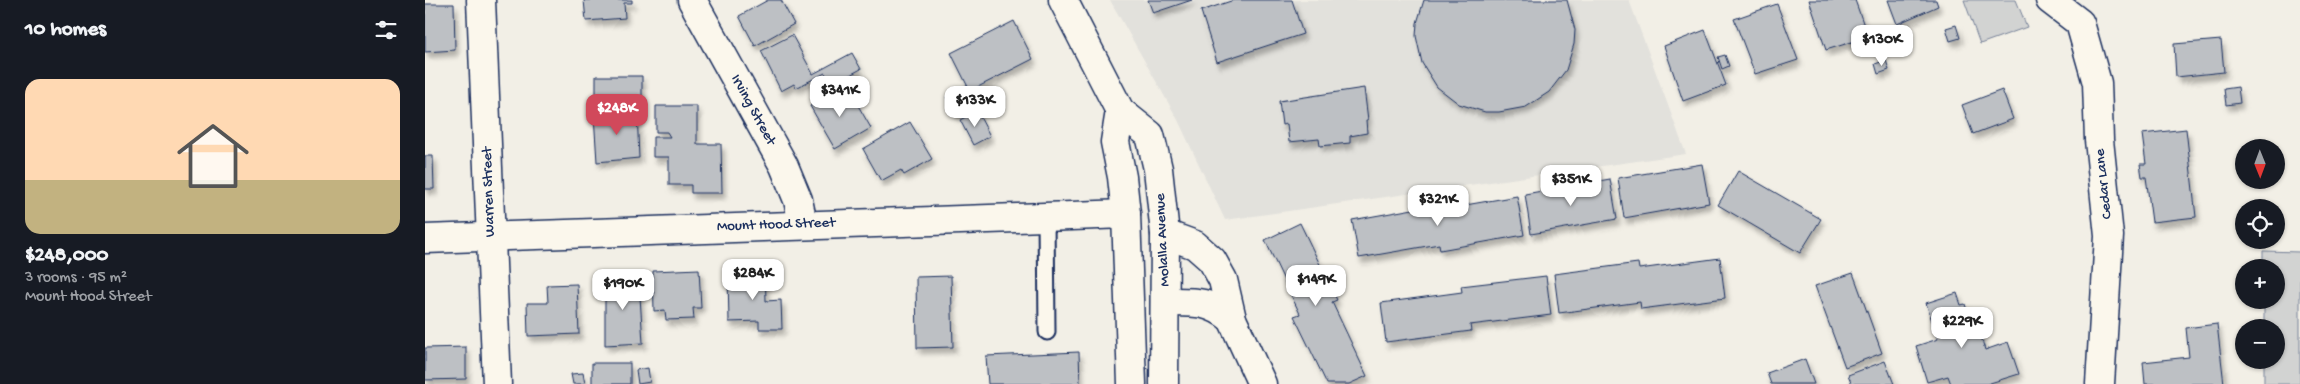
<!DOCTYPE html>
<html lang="en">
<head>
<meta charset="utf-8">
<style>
  body { margin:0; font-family:"Gochi Hand",sans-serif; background:#20242c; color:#f1f3f6; height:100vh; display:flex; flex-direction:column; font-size:19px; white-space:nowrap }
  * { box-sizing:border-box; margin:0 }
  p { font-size:16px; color:#9ea1a6 }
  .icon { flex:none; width:28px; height:28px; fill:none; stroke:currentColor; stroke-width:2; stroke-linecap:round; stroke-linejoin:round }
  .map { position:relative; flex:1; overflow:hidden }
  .details { display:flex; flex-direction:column; background:#171b24; width:425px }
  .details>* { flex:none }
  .needle { width:32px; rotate:179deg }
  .tools { position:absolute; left:1810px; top:139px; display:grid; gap:10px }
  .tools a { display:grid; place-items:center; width:50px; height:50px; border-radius:50%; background:#171b24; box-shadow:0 1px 4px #0004; font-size:25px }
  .price { position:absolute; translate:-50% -42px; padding:0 11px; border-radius:10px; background:#fff; color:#222; font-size:16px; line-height:32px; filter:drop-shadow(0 1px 2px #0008) }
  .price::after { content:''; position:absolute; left:50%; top:30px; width:15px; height:11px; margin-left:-8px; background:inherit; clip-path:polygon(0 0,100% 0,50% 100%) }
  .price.on { background:#d1495b; color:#fff }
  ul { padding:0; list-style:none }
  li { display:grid; align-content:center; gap:10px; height:265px; padding:0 25px }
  li span { display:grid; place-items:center; height:155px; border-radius:15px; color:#555 }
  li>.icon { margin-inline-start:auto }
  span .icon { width:90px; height:90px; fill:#fffc; stroke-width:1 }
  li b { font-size:21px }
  h2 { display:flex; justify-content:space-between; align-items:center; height:60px; padding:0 25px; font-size:21px }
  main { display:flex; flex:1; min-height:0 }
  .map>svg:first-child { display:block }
  .built { fill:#e2e1dc }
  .green { fill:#d2d3d2; stroke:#768198 }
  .building { fill:#bdc0c4; stroke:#1b2f5e; filter:url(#shadow) }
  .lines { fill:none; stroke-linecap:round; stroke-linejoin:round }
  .lane-casing { stroke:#1b2f5e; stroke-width:19 }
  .street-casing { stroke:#1b2f5e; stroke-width:31 }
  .primary-casing { stroke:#1b2f5e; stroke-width:31 }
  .lane { stroke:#fbf7ec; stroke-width:15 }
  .street { stroke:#fbf7ec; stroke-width:28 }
  .primary { stroke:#fbf7ec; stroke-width:28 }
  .labels { text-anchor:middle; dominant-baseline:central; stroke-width:4; stroke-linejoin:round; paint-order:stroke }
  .street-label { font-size:15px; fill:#1b2f5e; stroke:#fbf7ec }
</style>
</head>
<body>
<main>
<section class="details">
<h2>10 homes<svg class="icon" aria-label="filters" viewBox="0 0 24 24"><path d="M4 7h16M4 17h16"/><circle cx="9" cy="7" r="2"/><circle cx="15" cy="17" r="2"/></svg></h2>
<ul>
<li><span style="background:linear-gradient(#ffd9b3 65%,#c2b280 0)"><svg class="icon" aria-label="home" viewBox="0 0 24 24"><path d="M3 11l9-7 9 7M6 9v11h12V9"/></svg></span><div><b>$248,000</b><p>3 rooms · 95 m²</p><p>Mount Hood Street</p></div></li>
</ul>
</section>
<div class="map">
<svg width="1875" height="384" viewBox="0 0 1875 384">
  <defs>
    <filter id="shadow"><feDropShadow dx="3" dy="5.5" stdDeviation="2.5" flood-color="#0004"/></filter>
  </defs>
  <rect width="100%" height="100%" fill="#f2efe6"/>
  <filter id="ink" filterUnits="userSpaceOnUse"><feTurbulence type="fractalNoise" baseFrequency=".02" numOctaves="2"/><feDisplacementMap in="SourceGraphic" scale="10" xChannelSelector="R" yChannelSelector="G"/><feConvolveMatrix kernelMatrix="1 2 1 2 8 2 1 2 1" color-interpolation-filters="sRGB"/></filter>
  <g filter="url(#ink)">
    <polygon class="built" points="685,0 1204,0 1261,154 800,220 753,120"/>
    <g class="green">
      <polygon points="1539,0 1591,0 1602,27 1555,44"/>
      <polygon points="1838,251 1875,252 1875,384 1839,384 1839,360 1851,360 1851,328 1839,327 1839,300 1851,300 1851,268 1838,267"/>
    </g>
    <g class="building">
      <polygon points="159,0 207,0 207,3 199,3 200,18 161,21"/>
      <polygon points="343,0 356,0 369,24 330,46 314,16"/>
      <polygon points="723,0 767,0 728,13"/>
      <polygon points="809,0 867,0 878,34 792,62 776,11"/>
      <polygon points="999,0 1142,0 1150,30 1149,44 1141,70 1124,92 1101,107 1074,112 1060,112 1034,104 1012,87 997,63 991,36 992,23"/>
      <polygon points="1384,0 1430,0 1443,37 1401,50"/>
      <polygon points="1463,0 1511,0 1513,6 1472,24"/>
      <polygon points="0,4 29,4 30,50 0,52"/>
      <polygon points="1352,4 1373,60 1330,74 1309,19"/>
      <polygon points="589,21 608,59 545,91 526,53"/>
      <polygon points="1531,25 1535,38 1525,41 1521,28"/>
      <polygon points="1280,30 1301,85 1258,101 1239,46"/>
      <polygon points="367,35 388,74 427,53 436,69 406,85 400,73 371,88 369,84 356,91 336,51"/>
      <polygon points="1796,40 1799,72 1751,77 1749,44"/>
      <polygon points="1300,55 1304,66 1297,69 1293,57"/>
      <polygon points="1461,60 1464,70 1453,74 1450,64"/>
      <polygon points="171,76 217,76 217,96 171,97"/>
      <polygon points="418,87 424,97 427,95 446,128 410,149 385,106"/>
      <polygon points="1813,87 1815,103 1801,105 1799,89"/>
      <polygon points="939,88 943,120 941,120 942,133 925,136 925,143 895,146 894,139 864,142 862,124 857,125 854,101"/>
      <polygon points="538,89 548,107 531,116 521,97"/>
      <polygon points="1577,90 1588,119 1548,134 1537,105"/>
      <polygon points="231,106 272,106 272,144 296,144 297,193 266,193 266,185 244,185 244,157 228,157 228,137 245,137 242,132 231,132"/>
      <polygon points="212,111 214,158 172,162 169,115"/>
      <polygon points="552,111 565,136 548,145 535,120"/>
      <polygon points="485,122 507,159 479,175 476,170 456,181 438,149"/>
      <polygon points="1761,129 1771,217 1727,222 1721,177 1717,177 1715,164 1721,164 1717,134"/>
      <polygon points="0,156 8,156 9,189 0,189"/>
      <polygon points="1277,164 1284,203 1199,218 1193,178"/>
      <polygon points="1313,171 1396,219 1375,253 1293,205"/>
      <polygon points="1185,179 1192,219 1106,234 1100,194"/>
      <polygon points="1092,196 1099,235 1015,250 1014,244 934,258 927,220 1010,205 1012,210"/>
      <polygon points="875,223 912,300 907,302 942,376 924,384 902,384 869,316 875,314 840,240"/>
      <polygon points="1295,258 1300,298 1216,309 1215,302 1134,313 1129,274 1213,263 1214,269"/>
      <polygon points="274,269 276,308 268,308 269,319 241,320 240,310 229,311 228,271"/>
      <polygon points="331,269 340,269 341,301 356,300 357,329 334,329 334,321 304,322 303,275 331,274"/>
      <polygon points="1428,273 1457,353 1420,367 1390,286"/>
      <polygon points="211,275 214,281 218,343 180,345 180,277"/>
      <polygon points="526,276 528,347 492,348 491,277"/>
      <polygon points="1121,276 1126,315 1045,325 1046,331 961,342 956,303 1037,292 1036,286"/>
      <polygon points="152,284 154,334 103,336 102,303 123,303 122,285"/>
      <polygon points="1532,293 1536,305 1540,304 1549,332 1554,330 1560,350 1583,342 1594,374 1562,384 1526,384 1523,376 1502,382 1491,346 1513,339 1501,303"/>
      <polygon points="1792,324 1799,384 1720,384 1718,362 1764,357 1761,328"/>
      <polygon points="41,347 41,379 0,380 0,348"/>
      <polygon points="654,352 655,384 563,384 561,356"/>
      <polygon points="1380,359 1389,384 1346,384 1342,373"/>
      <polygon points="1460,361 1469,384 1427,384 1423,375"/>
      <rect x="167" y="363" width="38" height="21"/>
      <polygon points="223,368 225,382 213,384 211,370"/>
      <polygon points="158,373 160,384 148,384 146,374"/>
    </g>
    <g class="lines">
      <defs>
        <polyline id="lane" points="621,216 622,332"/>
        <g id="street">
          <polyline points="56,0 72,384"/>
          <polyline points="267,0 359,166 373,200 378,224"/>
          <polyline points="1625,0 1655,23 1672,83 1674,140 1684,236 1675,384"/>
          <polyline points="740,234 770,245 787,260 798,280 807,319 837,384"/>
          <polyline points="0,239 701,214"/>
          <path d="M740,302C768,302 784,300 807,319"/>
        </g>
        <g id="primary">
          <polyline points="638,0 695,111 725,135 733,169 740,234 739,384"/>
          <polyline points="695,111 690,142 697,177 701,214 707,384"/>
        </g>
      </defs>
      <use href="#lane" class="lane-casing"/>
      <use href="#street" class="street-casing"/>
      <use href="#primary" class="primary-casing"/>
      <use href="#lane" class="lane"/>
      <use href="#street" class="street"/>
      <use href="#primary" class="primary"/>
    </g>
  </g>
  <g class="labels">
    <g class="street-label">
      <text transform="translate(328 110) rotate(61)">Irving Street</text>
      <text transform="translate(1679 184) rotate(-96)">Cedar Lane</text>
      <text transform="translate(64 192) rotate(-92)">Warren Street</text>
      <text transform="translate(351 225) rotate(-2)">Mount Hood Street</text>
      <text transform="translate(738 240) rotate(-93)">Molalla Avenue</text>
    </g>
  </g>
</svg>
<div class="tools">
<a><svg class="needle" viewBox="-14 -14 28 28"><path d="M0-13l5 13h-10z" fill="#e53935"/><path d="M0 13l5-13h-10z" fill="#9ea1a6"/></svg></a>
<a><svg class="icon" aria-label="locate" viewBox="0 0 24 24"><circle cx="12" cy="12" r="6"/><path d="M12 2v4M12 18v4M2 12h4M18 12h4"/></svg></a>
<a>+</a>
<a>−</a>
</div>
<b class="price" style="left:1457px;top:67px">$130K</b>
<b class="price" style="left:415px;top:118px">$341K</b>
<b class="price" style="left:550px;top:128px">$133K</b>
<b class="price on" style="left:192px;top:136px">$248K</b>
<b class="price" style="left:1146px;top:207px">$351K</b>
<b class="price" style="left:1013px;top:227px">$321K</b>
<b class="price" style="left:328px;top:301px">$284K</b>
<b class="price" style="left:891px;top:307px">$149K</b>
<b class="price" style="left:198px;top:311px">$190K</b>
<b class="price" style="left:1537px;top:349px">$229K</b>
</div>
</main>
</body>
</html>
